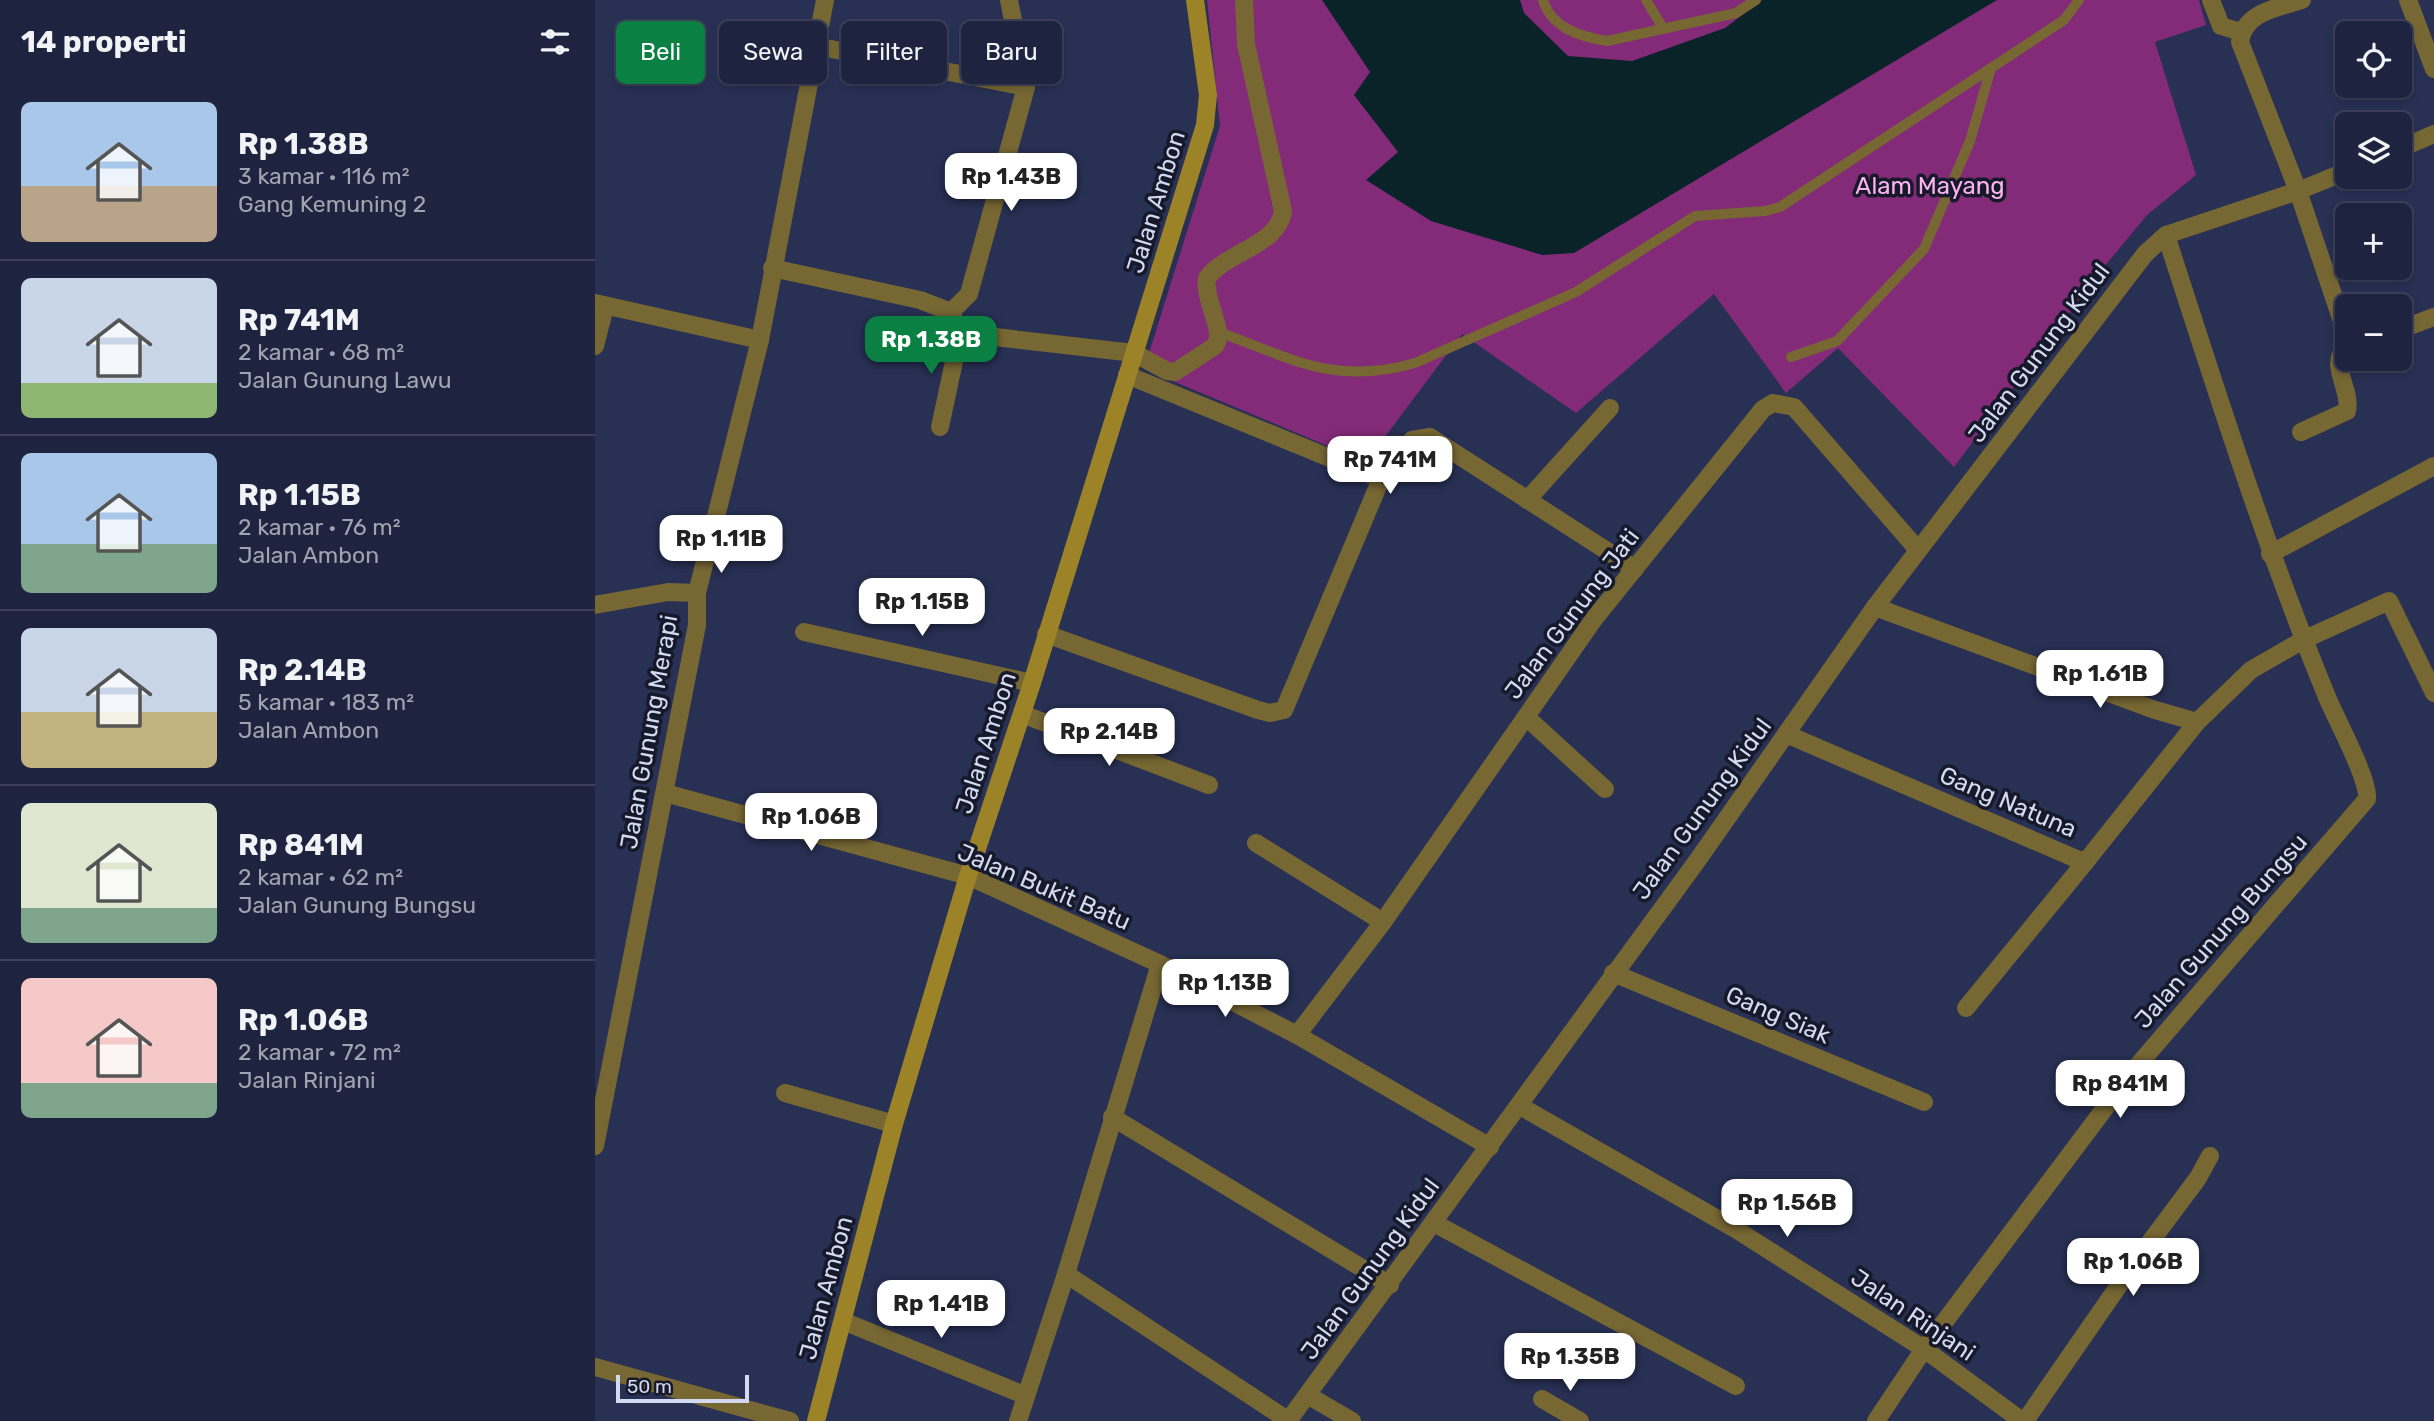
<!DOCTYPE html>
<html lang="id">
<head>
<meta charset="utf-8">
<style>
  body { margin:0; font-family:Rubik,sans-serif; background:#262c46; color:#f1f3f6; height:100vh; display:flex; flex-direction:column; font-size:26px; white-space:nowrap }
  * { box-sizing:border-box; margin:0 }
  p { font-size:23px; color:#a1a4b0 }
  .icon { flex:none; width:38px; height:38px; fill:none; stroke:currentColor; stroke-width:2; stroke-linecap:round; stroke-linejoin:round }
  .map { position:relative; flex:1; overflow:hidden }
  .sheet { display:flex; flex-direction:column; background:#1e243f; width:595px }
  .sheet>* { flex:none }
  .hud { position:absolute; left:21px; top:21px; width:665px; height:63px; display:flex; gap:14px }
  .tools { position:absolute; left:1740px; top:21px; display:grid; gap:14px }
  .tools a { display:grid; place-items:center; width:77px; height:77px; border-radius:10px; background:#1e243f; box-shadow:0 4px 10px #0003,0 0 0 2px #3c4159; font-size:35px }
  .scale { position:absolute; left:21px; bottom:18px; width:133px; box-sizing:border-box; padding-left:7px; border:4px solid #d3d9f1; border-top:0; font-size:19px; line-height:24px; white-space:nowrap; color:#d3d9f1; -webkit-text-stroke:5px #15192a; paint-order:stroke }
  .price { position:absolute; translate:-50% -60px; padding:0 16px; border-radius:14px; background:#fff; color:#222; font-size:23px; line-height:46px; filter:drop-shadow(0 2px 4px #0008) }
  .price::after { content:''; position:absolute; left:50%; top:42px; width:21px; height:16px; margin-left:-10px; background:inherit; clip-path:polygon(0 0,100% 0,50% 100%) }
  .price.active { background:#0b8043; color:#fff }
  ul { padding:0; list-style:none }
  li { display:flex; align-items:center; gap:21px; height:175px; padding:0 21px }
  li+li { border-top:2px solid #3c4159 }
  li span { display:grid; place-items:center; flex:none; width:196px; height:140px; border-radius:10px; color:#555 }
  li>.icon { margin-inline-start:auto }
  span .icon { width:84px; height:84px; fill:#fffc; stroke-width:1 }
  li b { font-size:30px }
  h2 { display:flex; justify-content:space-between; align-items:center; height:84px; padding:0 21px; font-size:30px }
  .chip { padding:0 24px; border-radius:10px; background:#1e243f; box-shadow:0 4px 10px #0003,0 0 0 2px #3c4159; font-size:24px; line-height:63px }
  .chip.active { background:#0b8043; color:#fff }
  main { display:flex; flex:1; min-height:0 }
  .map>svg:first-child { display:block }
  .green { fill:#832b78 }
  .water { fill:#092328 }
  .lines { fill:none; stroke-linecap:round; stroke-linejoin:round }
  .lane { stroke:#776733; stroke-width:10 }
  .street { stroke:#776733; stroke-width:18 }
  .secondary { stroke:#9c8327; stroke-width:18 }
  .labels { text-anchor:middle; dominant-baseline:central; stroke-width:7; stroke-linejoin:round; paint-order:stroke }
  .park-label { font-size:24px; fill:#fdb2f0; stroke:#15192a }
  .street-label { font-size:24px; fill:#d3d9f1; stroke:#15192a }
</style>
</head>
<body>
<main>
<section class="sheet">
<h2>14 properti<svg class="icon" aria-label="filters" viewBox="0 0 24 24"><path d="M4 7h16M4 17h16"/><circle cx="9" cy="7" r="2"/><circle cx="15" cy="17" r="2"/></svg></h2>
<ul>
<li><span style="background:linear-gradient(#a9c7e8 60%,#b9a48a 0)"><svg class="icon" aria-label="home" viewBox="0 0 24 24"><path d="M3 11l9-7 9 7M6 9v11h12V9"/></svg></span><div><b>Rp 1.38B</b><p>3 kamar · 116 m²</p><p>Gang Kemuning 2</p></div></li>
<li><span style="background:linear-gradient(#c9d6e8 75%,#8fb573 0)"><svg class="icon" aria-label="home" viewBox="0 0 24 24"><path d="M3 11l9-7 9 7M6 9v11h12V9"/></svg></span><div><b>Rp 741M</b><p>2 kamar · 68 m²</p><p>Jalan Gunung Lawu</p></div></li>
<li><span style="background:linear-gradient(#a9c7e8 65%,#7fa58c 0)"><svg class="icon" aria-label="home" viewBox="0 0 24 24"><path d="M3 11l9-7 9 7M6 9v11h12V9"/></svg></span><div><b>Rp 1.15B</b><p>2 kamar · 76 m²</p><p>Jalan Ambon</p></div></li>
<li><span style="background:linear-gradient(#c9d6e8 60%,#c2b280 0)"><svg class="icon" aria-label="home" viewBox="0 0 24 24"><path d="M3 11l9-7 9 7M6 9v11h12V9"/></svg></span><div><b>Rp 2.14B</b><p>5 kamar · 183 m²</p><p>Jalan Ambon</p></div></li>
<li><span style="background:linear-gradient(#dfe7d0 75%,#7fa58c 0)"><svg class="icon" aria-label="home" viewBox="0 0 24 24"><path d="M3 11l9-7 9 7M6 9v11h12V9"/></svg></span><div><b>Rp 841M</b><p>2 kamar · 62 m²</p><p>Jalan Gunung Bungsu</p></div></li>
<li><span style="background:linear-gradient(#f6c9c9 75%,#7fa58c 0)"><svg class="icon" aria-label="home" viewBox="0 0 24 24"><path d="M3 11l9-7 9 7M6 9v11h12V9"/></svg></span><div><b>Rp 1.06B</b><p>2 kamar · 72 m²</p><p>Jalan Rinjani</p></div></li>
</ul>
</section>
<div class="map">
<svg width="1839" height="1421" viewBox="0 0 1839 1421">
  <rect width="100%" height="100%" fill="#283054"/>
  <polygon class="green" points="612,0 1604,0 1611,25 1560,42 1601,175 1552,215 1509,267 1359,467 1243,348 1191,393 1119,294 981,413 867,334 771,462 549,369 625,126"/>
  <polygon class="water" points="727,0 925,0 929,13 973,56 1037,61 1130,28 1167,0 1402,0 979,253 947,255 836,221 771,180 803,152 759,95 775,72"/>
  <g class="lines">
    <g class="lane">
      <path d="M948,0C956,28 986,37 1012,41L1141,13L1161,0"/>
      <polyline points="1051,0 1068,28"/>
      <path d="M624,332C698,359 739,386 820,363L981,292L1100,216L1170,211L1185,207L1469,20L1484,0"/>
      <polyline points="1196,357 1242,341 1329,249 1375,141 1396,68"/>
    </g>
    <g class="street">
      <polyline points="1616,0 1626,26 1646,32"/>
      <path d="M1707,0C1682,8 1649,12 1645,42L1703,191L1752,336"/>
      <polyline points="1813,0 1839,69"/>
      <polyline points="221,46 431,87"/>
      <polyline points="1804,149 1839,134"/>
      <polyline points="177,268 325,300 356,312 365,333 345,427"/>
      <polyline points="0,303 165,340"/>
      <polyline points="356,312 374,294 431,87 414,0"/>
      <polyline points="1804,330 1839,317"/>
      <path d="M365,333L539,353L572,371L580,372L620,346C631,331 608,300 612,278C631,252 683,246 688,211L651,44L649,0"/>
      <polyline points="0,346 10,307"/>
      <polyline points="532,375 786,479 817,440 835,437 1040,569"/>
      <path d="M1706,432L1752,411C1757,388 1732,365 1752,346"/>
      <polyline points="932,500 1015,408"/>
      <polyline points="1675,554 1839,466"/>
      <polyline points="0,605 73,592 102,593"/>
      <polyline points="1280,607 1560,710 1602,722 1656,670 1708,640 1794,601 1839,693"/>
      <polyline points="209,632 437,683"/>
      <polyline points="451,634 663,710 675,713 689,710 786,479"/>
      <polyline points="427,714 614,785"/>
      <polyline points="931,717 1010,789"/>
      <polyline points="1191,734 1484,860 1492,860 1602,722"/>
      <polyline points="70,793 373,876 565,964 702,1035 895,1147"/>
      <polyline points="661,843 788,922"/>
      <polyline points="1018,973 1329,1102"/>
      <polyline points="1371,1008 1492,860"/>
      <polyline points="702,1035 788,922 999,619 1168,409 1178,403 1199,407 1323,550"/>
      <polyline points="190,1093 299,1124"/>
      <polyline points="925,1106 1142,1230 1329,1349 1427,1421"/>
      <polyline points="517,1117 795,1285"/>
      <polyline points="0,1146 102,625 102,593 165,340 230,0"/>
      <polyline points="839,1223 1141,1386"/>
      <polyline points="471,1274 694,1421"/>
      <polyline points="248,1321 429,1395"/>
      <polyline points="0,1367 195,1421"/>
      <polyline points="714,1396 757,1421"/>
      <polyline points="947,1399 985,1421"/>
      <polyline points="423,1421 471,1274 565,964"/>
      <polyline points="693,1421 1102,861 1280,607 1550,254 1571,235 1703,191 1752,171"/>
      <path d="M1281,1421L1329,1349L1537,1072L1772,799C1774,779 1741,719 1732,697C1670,546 1621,390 1571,235"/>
      <polyline points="1430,1421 1538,1265 1603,1178 1615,1156"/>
    </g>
    <polyline class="secondary" points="221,1421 299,1124 373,876 437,683 610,125 613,95 600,0"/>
  </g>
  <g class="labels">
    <g class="park-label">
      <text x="1335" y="186">Alam Mayang</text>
    </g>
    <g class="street-label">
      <text transform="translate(561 202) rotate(-73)">Jalan Ambon</text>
      <text transform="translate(1444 353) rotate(-53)">Jalan Gunung Kidul</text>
      <text transform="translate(977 614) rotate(-53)">Jalan Gunung Jati</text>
      <text transform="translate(54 732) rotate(-80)">Jalan Gunung Merapi</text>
      <text transform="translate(391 743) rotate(-72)">Jalan Ambon</text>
      <text transform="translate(1413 802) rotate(23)">Gang Natuna</text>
      <text transform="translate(1107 809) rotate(-54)">Jalan Gunung Kidul</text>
      <text transform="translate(449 887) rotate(23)">Jalan Bukit Batu</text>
      <text transform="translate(1626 931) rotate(-49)">Jalan Gunung Bungsu</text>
      <text transform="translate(1183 1015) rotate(23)">Gang Siak</text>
      <text transform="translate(775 1269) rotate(-54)">Jalan Gunung Kidul</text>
      <text transform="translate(231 1288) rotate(-75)">Jalan Ambon</text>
      <text transform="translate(1318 1315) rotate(34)">Jalan Rinjani</text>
    </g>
  </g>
</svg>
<div class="tools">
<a><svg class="icon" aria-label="locate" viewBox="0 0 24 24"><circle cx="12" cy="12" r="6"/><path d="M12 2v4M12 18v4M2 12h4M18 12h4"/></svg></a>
<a><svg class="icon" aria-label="layers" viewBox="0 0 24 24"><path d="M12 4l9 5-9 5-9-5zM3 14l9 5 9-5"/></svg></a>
<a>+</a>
<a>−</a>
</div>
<div class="scale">50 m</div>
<b class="price" style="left:416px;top:213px">Rp 1.43B</b>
<b class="price active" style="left:336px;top:376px">Rp 1.38B</b>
<b class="price" style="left:795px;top:496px">Rp 741M</b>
<b class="price" style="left:126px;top:575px">Rp 1.11B</b>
<b class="price" style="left:327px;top:638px">Rp 1.15B</b>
<b class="price" style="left:1505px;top:710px">Rp 1.61B</b>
<b class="price" style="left:514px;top:768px">Rp 2.14B</b>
<b class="price" style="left:216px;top:853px">Rp 1.06B</b>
<b class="price" style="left:630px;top:1019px">Rp 1.13B</b>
<b class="price" style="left:1525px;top:1120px">Rp 841M</b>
<b class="price" style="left:1192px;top:1239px">Rp 1.56B</b>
<b class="price" style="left:1538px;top:1298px">Rp 1.06B</b>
<b class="price" style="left:346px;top:1340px">Rp 1.41B</b>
<b class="price" style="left:975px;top:1393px">Rp 1.35B</b>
<div class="hud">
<a class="chip active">Beli</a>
<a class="chip">Sewa</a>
<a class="chip">Filter</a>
<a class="chip">Baru</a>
</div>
</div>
</main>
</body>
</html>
